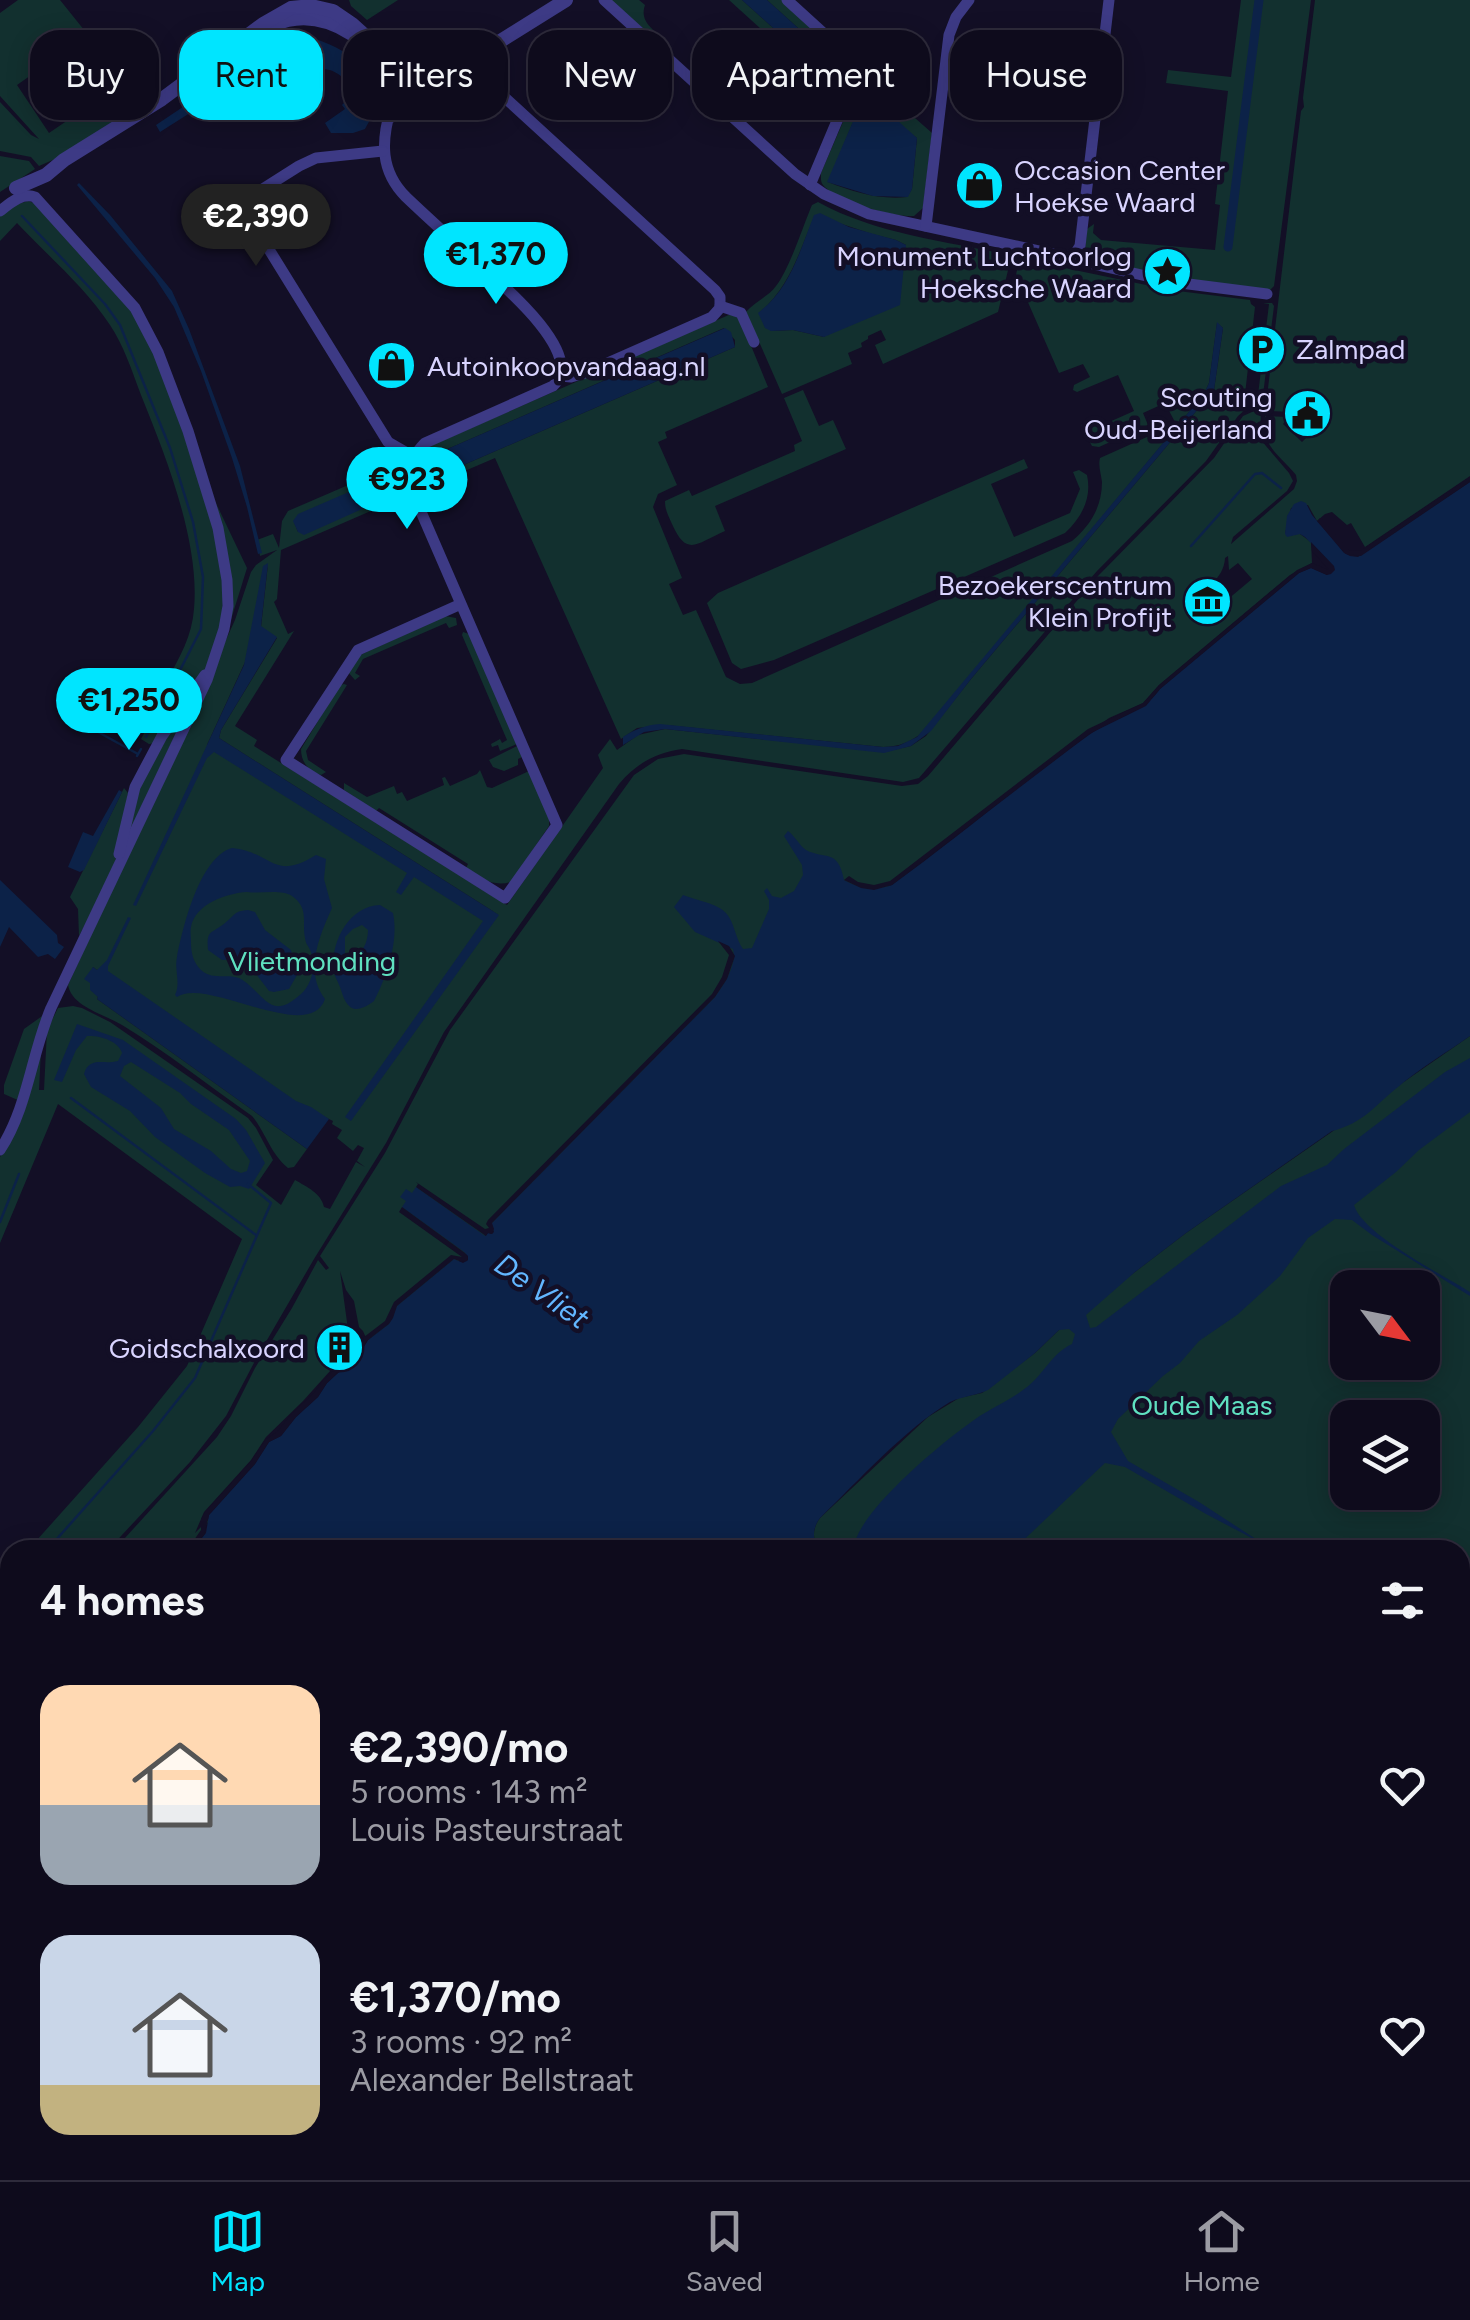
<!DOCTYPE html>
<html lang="en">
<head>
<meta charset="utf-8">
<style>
  body { margin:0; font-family:Figtree,sans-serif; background:#1c1929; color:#f1f3f6; height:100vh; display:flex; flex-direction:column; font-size:38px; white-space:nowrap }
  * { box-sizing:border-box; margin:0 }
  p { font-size:32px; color:#9b9ba3 }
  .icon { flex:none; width:55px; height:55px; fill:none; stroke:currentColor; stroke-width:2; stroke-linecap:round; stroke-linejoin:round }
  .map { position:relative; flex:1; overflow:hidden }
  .sheet { position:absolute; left:0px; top:1540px; width:1470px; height:640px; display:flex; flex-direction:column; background:#0e0b1c; border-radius:30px 30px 0 0; box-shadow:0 5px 25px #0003,0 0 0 2px #2e2b3b }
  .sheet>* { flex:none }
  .hud { position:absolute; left:30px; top:30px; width:1410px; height:90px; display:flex; gap:20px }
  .needle { width:65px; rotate:122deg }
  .controls { position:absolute; left:1330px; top:1270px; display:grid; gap:20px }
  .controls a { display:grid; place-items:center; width:110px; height:110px; border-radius:20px; background:#0e0b1c; box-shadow:0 5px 25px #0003,0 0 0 2px #2e2b3b; font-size:50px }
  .price { position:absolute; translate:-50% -85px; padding:0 22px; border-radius:35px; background:#00e5ff; color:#111; font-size:32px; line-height:65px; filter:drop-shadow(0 2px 5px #0008) }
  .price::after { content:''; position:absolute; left:50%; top:60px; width:30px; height:22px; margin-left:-15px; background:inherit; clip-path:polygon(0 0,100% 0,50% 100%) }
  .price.on { background:#222; color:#fff }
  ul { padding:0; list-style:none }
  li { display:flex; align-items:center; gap:30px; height:250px; padding:0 40px }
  li span { display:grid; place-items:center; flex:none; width:280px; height:200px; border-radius:30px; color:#555 }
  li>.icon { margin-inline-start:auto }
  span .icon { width:120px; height:120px; fill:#fffc; stroke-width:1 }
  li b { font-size:42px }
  h2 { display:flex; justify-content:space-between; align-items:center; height:120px; padding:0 40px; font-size:42px }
  .tag { padding:0 35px; border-radius:30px; background:#0e0b1c; box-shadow:0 5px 25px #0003,0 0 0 2px #2e2b3b; font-size:35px; line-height:90px }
  .tag.on { background:#00e5ff; color:#111 }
  .dock { display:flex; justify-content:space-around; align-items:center; height:140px; border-top:2px solid #2e2b3b; background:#0e0b1c; font-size:28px; color:#9b9ba3 }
  .dock a { display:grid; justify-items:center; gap:5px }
  .dock .on { color:#00e5ff }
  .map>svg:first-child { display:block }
  .green { fill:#12302f; fill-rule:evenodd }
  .water { fill:#0c2248; fill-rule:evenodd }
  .pier { fill:#130f26 }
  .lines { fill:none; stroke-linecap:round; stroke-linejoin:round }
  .stream { stroke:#0c2248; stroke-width:2.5 }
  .canal { stroke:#0c2248; stroke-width:9 }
  .minor { stroke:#3d3a85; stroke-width:11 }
  .tertiary { stroke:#3d3a85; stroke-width:14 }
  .labels { text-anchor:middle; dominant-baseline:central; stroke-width:9; stroke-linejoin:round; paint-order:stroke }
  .poi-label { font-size:28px; fill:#d9d4ff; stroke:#130f26; text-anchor:end }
  .park-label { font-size:28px; fill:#5fe0c0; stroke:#130f26 }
  .water-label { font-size:30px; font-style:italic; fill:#62b6ff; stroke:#130f26 }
</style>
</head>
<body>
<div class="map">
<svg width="1470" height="2180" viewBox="0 0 1470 2180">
  <rect width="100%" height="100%" fill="#130f26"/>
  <g class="green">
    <polygon points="18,0 60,0 121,76 101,92 81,86 61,54 17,85 49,133 124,82 132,95 133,109 55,159 39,166 31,157 0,151 0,102 31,135 39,139 0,96 0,13"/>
    <polygon points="349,0 398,0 367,20 351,6"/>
    <path d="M611,0H639L645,5C639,22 654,30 666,41L661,46Z"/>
    <polygon points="729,0 742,0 827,76 835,76 838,64 767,0 782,0 846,58 851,73 841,97 836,97"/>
    <polygon points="1241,0 1311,0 1274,286 1270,290 1176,279 1176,269 1158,269 1157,275 1087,258 1085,252 1087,229 1094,224 1093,233 1101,240 1215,250 1220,205 1215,204 1228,91 1166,83 1168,70 1231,77"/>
    <path d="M1315,0H1470V476L1365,547L1351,523L1347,525L1332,512L1325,514L1317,521L1308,505L1291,508L1285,534H1300L1311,542L1312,563L1290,575L1159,685L1143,703L1109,718L1098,726L898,880L727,990L495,1226L392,1325L367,1340L363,1331L359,1327L354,1301L346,1290L340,1271L350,1344L348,1351L303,1401L266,1437L251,1460L204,1512L195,1533L211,1517L191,1550H114L217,1437L231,1416L255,1368L292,1308L318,1260L326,1270L329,1268L320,1256L385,1153L450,1030L634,775L658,759L684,754L902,786L918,784L928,776L1098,576L1214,458L1243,416L1261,408L1260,439L1289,473L1293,481L1287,491L1233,537L1231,544L1294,489L1297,481L1296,475C1278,453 1261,447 1265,416L1288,417L1283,424L1302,442L1314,430L1306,422L1309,418L1297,408L1292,412L1270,411L1266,405L1297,144L1301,111L1304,107L1303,98ZM1228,556L1229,570L1238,563L1252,579L1202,621L1187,604C1202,591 1224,580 1225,558Z"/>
    <path d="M864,73L932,133L923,208L914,216C893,217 841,203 826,188C820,183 821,180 821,173ZM864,96L917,138L912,189L907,197C880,200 853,192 828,182Z"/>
    <polygon points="0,156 29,161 35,169 0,192"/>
    <path d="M28,201L34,203L117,291L143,328L173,400L214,529L224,581L222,620L208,666L155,743L149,744L141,739L171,682L167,680C180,657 192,636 194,609C200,542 166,457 141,395C132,371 124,346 110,325C85,287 48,256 17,223L0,241V215L15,205Z"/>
    <path d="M818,202C876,234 945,241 1009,255L1010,262L998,312L883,364L875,345L886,340L881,330L868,336V339L861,343L862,347L848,353L852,364L782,394L746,312C754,302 768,297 776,286C789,270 803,226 812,205ZM815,215L872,234L896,240L906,245L824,337L793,330L771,331L759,313C790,287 799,252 815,215Z"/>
    <path d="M1022,259L1170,290L1250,300L1251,304L1255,307L1245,394L1258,395L1269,304L1263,303H1272L1274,306L1262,403L1246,409L1238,416L1206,461L1097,571L919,778L903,782L682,749C655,753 637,763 619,784L444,1032L386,1143L314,1259L256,1359L226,1416L190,1462L108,1550H28L138,1427L187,1366L242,1239L58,1104L0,1243V1157L15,1132L41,1050L39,1090H44L47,1030L58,1008L73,1006L82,1008L110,1022L248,1118L256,1128L273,1160L256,1185L281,1205L295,1180C307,1187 321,1193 324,1207L330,1209L356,1162L365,1167L357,1161L364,1148L358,1145L353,1151L337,1138L342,1130L332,1124L333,1121L292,1101L102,968L97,970L93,967L90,983L98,997L97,999L307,1149L294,1167L288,1168C270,1153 266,1133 252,1116C209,1086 167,1052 122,1025C104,1014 72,1007 68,985L235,620L251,572L256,565L277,550L260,556L257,540L273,534L279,548L282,521L288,511L383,470L397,458L399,459C405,468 403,480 406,491L403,497L281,550L277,599L274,602L288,634L294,631L235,726L257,740L254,746L507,905L603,768L598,755L610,739L617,750L638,735L665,729L884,752L911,746L926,736L971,679L1214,390L1223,328L1217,323L1209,383L1204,394L923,732C911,742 898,747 883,747L666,725L637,728L621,739L495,458L418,491C414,473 417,460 430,446L731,314L740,319L768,387L665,432L667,438L658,442L677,485L658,494L653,507L682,578L669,584L683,615L696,610L726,677L740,684L752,683L1072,541C1090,526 1102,507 1102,482C1101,473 1098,466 1100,458L1176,424L1165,403L1143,413L1148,425L1099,447L1092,446L1081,425L1094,420L1098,427L1134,411L1118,375L1077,392L1073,390L1074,385L1090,377L1083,364L1059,373L1016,275L1018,265ZM724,328L735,340V347L445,473L437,470L433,462L436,454ZM388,498L298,532L294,522ZM268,564L261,627L277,638L221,730L219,738L499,915L207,745L245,662Z"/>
    <path d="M803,390L819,426L833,420L846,449L715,506L725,531C697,543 687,558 672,524C668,515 665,510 665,501L689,490L692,496L795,451L794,445L802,441L784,398Z"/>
    <path d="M1024,459L1028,468L991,484L1014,537L1070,513L1080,489L1073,472L1079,470L1087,475C1092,498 1082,517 1065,533L774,660L741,669L732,663L707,603L718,593Z"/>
    <polygon points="213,497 247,568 229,626"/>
    <polygon points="445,616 456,618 457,625 449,628 446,623 363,659 355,673 360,676 355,680 348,672 358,656"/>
    <polygon points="463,632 469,634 517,744 500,751 498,745 492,747 491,744 500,739 502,743 507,740 462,635"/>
    <polygon points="199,684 122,848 139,785"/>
    <path d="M344,684L347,685L306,751L308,760L326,772L321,775C309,771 301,763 301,749L340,685Z"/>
    <polygon points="517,746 522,757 518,759 518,765 504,771 493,767 489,760"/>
    <path d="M480,770L487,787L492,788L529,771L549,819V826L511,882C492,887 481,878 466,868L468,864L379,808L376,811L344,790V783L367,797L394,786L397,794L402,792L407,801L444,785L442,778L445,777L450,786L477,774Z"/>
    <polygon points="124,788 128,793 114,868 79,936 78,909 70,897"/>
    <polygon points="45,1014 20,1101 4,1094 4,1085 24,1029"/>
    <path d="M1470,1036V2180H630L628,2170H1460V1550H817C813,1537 812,1529 820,1518L928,1417L959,1398L982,1393L1035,1353L1059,1330L1186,1233ZM1348,1288H1422V1362H1348ZM1348,1418H1422V1492H1348Z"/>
    <polygon points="10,1570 10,1661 0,1674 0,1581"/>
    <polygon points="10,1668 10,1787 0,1792 0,1681"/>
    <polygon points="350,2170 481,2170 461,2180 366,2180 364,2178 361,2180 346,2180"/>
    <polygon points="532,2170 595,2170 602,2180 508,2180"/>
  </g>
  <g class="water">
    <polygon points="742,0 767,0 838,64 837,74 827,76"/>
    <path d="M302,37C325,37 378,66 378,91C379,103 371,119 365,129L353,133H331L325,123L345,109L342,105C352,96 353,86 346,75L342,77C326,63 311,70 298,82L295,78C300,62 282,58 270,62L160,132L156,125L250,62L286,42Z"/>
    <polygon points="869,95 917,138 912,189 908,197 873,196 827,182 863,98"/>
    <polygon points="79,183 110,215 172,291 189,329 240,466 262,553 258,554 247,507 232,458 201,371 174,307 155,278 77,185"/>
    <path d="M820,213L849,227L896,240L906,245L900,305L824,337L793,330L771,331L765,328L758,313C790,289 800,251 814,215Z"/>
    <path d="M1217,322L1223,328L1214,390L971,679L931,731L911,746L884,753L665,729L644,732L623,745V737C635,729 646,725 660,724L883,747L898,746L917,737L1204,394L1209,383Z"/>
    <polygon points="725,328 731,332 735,347 445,473 437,470 433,462 436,454"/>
    <polygon points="379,479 387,481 391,490 389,497 304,535 298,532 293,521 298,514"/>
    <path d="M1470,482V1036C1446,1053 1420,1068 1398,1087C1374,1106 1364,1123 1332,1131L1186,1233L1135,1272L1086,1315L1090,1328L1096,1327L1281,1186L1327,1165L1344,1149L1445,1072L1470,1058V1112L1419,1150L1396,1172L1354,1205C1362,1234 1443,1275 1470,1292V1296L1372,1235L1352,1220L1335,1219L1308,1238L1280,1276L1237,1315L1199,1341L1180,1363L1163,1376L1118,1419L1111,1432L1128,1461L1199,1502L1265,1545L1206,1514L1125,1467L1105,1463L1013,1550H854C853,1515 945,1440 974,1420C991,1408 1011,1400 1027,1387C1044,1374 1052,1353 1072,1344L1075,1334L1069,1329L1059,1330L1035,1353L988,1390C976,1396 962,1396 950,1402C906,1428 857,1482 820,1518C812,1529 813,1537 817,1550H192L206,1533L209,1515L255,1464L269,1442L281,1436L296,1417L318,1397L327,1383L360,1353L368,1340L389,1324L397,1306L454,1259L463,1263L468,1260V1256L463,1251L402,1207L406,1201L400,1197L406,1189L412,1193L416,1187L485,1236L488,1233L492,1234L494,1232L491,1224L715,997C725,983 737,965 733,949L695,932L674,907L683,895C697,901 721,903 729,917C735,927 736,939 743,949L752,948L769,909V900L764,891L767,888L772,896L781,898L794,891L803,875L802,865L784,836L788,831C795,836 799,845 806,850C825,860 838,848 844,880C860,889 875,891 892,885C959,837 1022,782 1089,735C1113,718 1142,714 1160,689L1299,573L1311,568L1327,575L1333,566L1305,537L1300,534L1287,537L1285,534L1287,516L1294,504L1301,501L1306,503L1312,515L1344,553L1350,556L1358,557Z"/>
    <polygon points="268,563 261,626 277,637 221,730 219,738 499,915 351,1121 345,1117 483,921 414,877 401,895 396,892 407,873 214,752 207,758 136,906 133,905 244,665 263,566"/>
    <polygon points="119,790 122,792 84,870 80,872 68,867 83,832 93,836"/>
    <path d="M232,848C273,852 272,882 316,855L326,859L324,879L332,908C319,937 304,971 325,999C309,1045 206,976 177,997L175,995C181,982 174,970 177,957C183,926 200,857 232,848ZM247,892C261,894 281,889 292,896C309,908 302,921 305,938C306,945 308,945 311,952C316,966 312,984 301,994C271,1021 266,997 244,981C231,971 214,982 201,970C193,962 191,953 191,942C191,937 190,932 191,927C195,904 227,893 247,892Z"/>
    <polygon points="0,880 57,935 58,943 64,947 55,959 48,954 38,957 9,927 0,947"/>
    <path d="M380,905L393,913C399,941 387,976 374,1001C355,1015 347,1010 341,990C339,983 334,976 333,968C332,939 350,906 380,905ZM362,925L368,930C368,943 362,955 349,960L345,954V937L353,929Z"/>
    <path d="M248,910L255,912L265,930L291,950L297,975L289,989L274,992L269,991L247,962L234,959L222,960L208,950C206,929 212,934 225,923C235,915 234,911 248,910Z"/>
    <polygon points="128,917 131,918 108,966 108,971 296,1101 311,1107 329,1119 307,1149 97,999 98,997 90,990 90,983 84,979 93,967 97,970 107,960"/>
    <path d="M77,1024L123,1040L236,1119L246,1130L265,1163L249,1189L240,1186L230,1187L205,1173L155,1137L130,1111L91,1087L84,1074C89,1056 104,1065 118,1061L122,1053C119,1041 99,1035 87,1036L76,1050L62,1082L54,1080ZM131,1062L180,1093L191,1104L229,1130L250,1161L247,1171L241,1173L231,1169L211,1151L174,1129L161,1108L120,1076L124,1066Z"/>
    <polygon points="10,1787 10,2170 350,2170 346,2180 0,2180 0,1813 3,1805 0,1803 0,1792"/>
    <path d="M1470,1895V1971C1456,1949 1455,1916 1470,1895Z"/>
  </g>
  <g class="pier">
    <polygon points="1470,477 1470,482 1361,556 1346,554 1317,521 1320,518 1322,519 1349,550 1360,551"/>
    <polygon points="1311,542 1334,566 1335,570 1331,574 1327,575 1311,568 1299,573 1160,689 1146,706 1091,733 892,885 874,890 861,888 844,880 849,876 858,882 874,885 890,881 1088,729 1143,703 1159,685 1297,570 1312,563 1329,570 1312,551"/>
    <polygon points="718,941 729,946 735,956 727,979 715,997 492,1223 494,1229 492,1234 488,1233 486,1236 416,1187 418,1184 416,1182 485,1229 489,1228 486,1224 488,1220 712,994 722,977 729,955"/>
    <polygon points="402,1207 465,1253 468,1257 467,1261 462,1262 454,1259 397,1306 393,1318 389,1324 368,1340 360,1353 327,1383 318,1397 296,1417 281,1436 269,1442 255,1464 209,1515 204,1535 192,1550 187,1550 201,1530 201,1519 205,1512 251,1461 266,1439 277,1432 292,1413 314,1393 323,1380 356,1349 364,1337 385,1321 394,1302 451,1255 462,1257 399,1212"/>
  </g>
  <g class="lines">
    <g class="stream">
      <polyline points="22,216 105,304 120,325 170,448 193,522 203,577 201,629 146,737"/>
      <polyline points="1191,546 1255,474 1262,473 1281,488"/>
      <polyline points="98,732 138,754"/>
      <polyline points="137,756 141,749"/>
      <polyline points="71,1098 256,1235"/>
      <polyline points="0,1222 19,1174"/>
      <polyline points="47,1550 153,1431 195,1378 271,1203 248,1184"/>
      <polyline points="0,1601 10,1590"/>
    </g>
    <polyline class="canal" points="1228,247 1259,0"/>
    <g class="minor">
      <polyline points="604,0 795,174 824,194 869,214 1067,257 1075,254 1084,262 1173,282 1267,294"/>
      <polyline points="787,0 853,60 856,67 850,90 810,185"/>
      <polyline points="468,61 478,73 715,290 720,297 720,308 712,317 585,373 571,377 561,376"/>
      <path d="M396,69C400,83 395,94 391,108C381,141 380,171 406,197C427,217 448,236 469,255C491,275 590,354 553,386L425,443C411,457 406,472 412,491L557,825L505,898L286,760L358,650L461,604"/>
      <polyline points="392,117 413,79 414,76 409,68"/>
      <polyline points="383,151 316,158 299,166 250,197 245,203 244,209 388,442 414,457"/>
      <path d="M0,211C10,203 23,192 35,197L135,308L158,352L188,431L218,528L227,580L228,606L224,629L207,680L51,1008C31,1055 28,1107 0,1150"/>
      <polyline points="926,226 949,35 956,17 969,0"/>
      <polyline points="1075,254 1080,246 1109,0"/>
      <polyline points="720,306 741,313 754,342"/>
      <polyline points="119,854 135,787 162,736 205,675"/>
      <polyline points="466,2180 485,2170"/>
    </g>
    <g class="tertiary">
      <path d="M273,25C300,13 327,18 352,34"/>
      <polyline points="396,69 423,78 446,75 566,0"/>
      <polyline points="16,188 46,175 64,160 162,99 263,24 291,8 311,6 333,11 352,24 382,51 401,62 427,67 462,64"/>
    </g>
  </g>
  <defs>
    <symbol id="shop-disc" viewBox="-11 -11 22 22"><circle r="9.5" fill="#00e5ff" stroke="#130f26"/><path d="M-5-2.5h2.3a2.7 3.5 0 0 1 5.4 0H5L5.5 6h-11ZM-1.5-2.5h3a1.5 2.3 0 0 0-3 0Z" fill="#111"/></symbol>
    <symbol id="sight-disc" viewBox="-11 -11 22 22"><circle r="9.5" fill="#00e5ff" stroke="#130f26"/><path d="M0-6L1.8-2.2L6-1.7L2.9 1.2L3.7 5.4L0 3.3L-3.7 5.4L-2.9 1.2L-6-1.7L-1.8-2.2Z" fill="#111"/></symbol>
    <symbol id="parking-disc" viewBox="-11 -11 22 22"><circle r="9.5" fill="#00e5ff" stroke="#130f26"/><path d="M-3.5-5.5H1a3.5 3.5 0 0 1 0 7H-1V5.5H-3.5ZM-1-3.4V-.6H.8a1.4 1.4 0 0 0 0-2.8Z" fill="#111"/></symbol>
    <symbol id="civic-disc" viewBox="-11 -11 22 22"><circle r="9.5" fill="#00e5ff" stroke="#130f26"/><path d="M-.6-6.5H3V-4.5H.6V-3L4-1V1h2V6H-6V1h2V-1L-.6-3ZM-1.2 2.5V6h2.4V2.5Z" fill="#111"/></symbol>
    <symbol id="museum-disc" viewBox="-11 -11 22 22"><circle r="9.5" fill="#00e5ff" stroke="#130f26"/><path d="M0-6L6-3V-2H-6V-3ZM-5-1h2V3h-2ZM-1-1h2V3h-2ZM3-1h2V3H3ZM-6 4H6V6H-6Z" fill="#111"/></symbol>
    <symbol id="building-disc" viewBox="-11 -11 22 22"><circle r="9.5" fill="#00e5ff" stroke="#130f26"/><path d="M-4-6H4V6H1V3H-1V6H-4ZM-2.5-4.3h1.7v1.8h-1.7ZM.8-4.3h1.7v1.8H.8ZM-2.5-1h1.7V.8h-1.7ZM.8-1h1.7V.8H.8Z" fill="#111"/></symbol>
  </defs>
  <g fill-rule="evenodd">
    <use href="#shop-disc" x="952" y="158" width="55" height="55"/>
    <use href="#sight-disc" x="1140" y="244" width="55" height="55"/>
    <use href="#parking-disc" x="1234" y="322" width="55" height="55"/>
    <use href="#shop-disc" x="364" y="338" width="55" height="55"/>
    <use href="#civic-disc" x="1280" y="386" width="55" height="55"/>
    <use href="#museum-disc" x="1180" y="574" width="55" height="55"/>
    <use href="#building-disc" x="312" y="1320" width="55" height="55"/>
  </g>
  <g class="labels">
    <g class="poi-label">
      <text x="1014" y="170" text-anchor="start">Occasion Center<tspan x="1014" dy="32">Hoekse Waard</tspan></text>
      <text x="1132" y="256">Monument Luchtoorlog<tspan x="1132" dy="32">Hoeksche Waard</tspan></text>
      <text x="1296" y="349" text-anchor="start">Zalmpad</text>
      <text x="427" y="366" text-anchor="start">Autoinkoopvandaag.nl</text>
      <text x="1273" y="397">Scouting<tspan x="1273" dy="32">Oud-Beijerland</tspan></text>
      <text x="1172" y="585">Bezoekerscentrum<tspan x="1172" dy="32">Klein Profijt</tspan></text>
      <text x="305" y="1348">Goidschalxoord</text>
    </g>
    <g class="park-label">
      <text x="312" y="961">Vlietmonding</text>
      <text x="1202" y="1405">Oude Maas</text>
    </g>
    <g class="water-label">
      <text transform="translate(542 1291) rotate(35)">De Vliet</text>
    </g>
  </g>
</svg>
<div class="controls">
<a><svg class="needle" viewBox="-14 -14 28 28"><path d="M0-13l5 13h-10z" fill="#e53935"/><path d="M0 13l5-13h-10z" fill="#9b9ba3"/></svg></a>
<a><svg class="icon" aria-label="layers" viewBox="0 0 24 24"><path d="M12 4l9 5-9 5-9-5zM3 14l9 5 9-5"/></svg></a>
</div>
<b class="price on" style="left:256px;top:269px">€2,390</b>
<b class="price" style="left:496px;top:307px">€1,370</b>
<b class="price" style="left:407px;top:532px">€923</b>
<b class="price" style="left:129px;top:753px">€1,250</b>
<div class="hud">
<a class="tag">Buy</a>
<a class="tag on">Rent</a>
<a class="tag">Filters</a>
<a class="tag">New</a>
<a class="tag">Apartment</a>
<a class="tag">House</a>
</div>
<section class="sheet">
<h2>4 homes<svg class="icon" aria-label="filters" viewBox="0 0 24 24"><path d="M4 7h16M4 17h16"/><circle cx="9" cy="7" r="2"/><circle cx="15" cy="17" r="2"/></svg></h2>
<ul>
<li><span style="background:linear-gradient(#ffd9b3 60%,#9aa5b1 0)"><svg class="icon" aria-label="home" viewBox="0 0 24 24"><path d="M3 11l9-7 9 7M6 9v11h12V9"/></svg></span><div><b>€2,390/mo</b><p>5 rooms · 143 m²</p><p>Louis Pasteurstraat</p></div><svg class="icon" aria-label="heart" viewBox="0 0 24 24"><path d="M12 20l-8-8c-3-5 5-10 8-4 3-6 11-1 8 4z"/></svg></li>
<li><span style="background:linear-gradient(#c9d6e8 75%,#c2b280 0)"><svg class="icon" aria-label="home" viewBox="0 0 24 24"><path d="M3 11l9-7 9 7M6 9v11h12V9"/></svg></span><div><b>€1,370/mo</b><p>3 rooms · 92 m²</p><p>Alexander Bellstraat</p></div><svg class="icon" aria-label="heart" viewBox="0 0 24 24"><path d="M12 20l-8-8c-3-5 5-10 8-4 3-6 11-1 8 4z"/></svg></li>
</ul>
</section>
</div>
<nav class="dock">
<a class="on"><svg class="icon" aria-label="map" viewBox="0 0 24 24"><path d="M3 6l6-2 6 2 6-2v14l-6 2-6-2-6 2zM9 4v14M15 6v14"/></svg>Map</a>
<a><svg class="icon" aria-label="saved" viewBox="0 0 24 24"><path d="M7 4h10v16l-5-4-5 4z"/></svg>Saved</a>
<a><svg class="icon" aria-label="home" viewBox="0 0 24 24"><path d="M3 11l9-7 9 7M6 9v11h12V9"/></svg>Home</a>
</nav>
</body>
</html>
